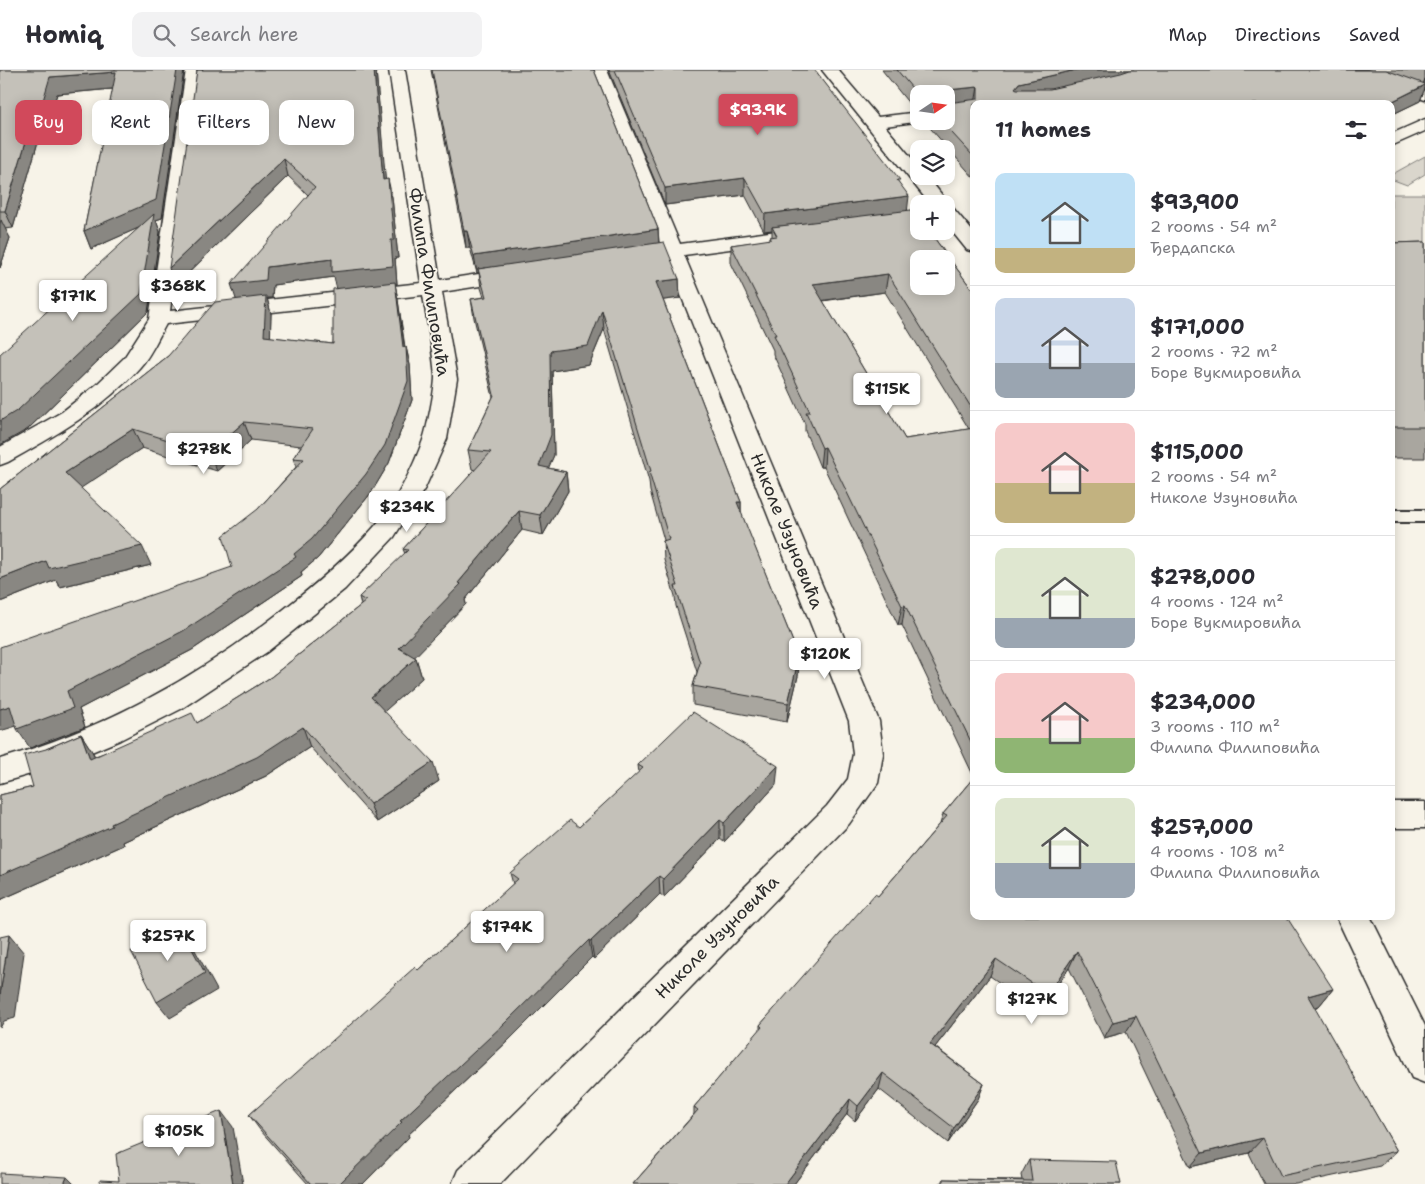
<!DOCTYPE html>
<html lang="en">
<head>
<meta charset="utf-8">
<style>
  body { margin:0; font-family:"Shantell Sans",sans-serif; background:#f2f2f3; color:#2b2b33; height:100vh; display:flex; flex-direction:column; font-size:19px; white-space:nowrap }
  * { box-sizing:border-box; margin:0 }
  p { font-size:16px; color:#7c7c81 }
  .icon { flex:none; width:28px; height:28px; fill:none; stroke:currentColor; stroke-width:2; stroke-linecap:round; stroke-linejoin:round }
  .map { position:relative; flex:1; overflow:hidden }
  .panel { position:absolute; left:970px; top:30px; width:425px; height:820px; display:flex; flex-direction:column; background:#fff; border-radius:10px; box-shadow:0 2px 12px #0003 }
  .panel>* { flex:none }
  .hud { position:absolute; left:15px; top:30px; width:475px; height:45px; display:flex; gap:10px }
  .needle { width:32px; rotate:77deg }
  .tools { position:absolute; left:910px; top:15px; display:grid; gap:10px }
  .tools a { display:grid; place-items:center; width:45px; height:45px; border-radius:10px; background:#fff; box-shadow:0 2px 12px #0003; font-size:25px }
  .price { position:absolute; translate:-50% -42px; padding:0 11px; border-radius:5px; background:#fff; color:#222; font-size:16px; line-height:32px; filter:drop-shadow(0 1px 2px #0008) }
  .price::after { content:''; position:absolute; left:50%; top:30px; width:15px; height:11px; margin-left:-8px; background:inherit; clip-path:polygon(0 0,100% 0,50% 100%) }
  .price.current { background:#d1495b; color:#fff }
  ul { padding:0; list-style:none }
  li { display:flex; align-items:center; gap:15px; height:125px; padding:0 25px }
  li+li { border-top:1px solid #e1e1e2 }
  li span { display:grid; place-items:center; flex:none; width:140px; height:100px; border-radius:10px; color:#555 }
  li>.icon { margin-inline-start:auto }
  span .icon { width:60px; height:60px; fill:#fffc; stroke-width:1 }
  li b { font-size:21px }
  h2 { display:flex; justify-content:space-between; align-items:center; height:60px; padding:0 25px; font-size:21px }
  .tag { padding:0 18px; border-radius:10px; background:#fff; box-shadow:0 2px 12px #0003; font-size:18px; line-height:45px }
  .tag.current { background:#d1495b; color:#fff }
  header { display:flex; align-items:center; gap:30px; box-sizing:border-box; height:70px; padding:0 25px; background:#fff; border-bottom:1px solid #e1e1e2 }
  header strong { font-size:24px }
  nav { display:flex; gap:28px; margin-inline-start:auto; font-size:18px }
  .search { width:350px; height:45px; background:#f2f2f3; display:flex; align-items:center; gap:12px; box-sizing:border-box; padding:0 18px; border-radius:10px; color:#7c7c81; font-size:19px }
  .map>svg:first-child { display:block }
  .green { fill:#dad6cc; stroke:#82807c }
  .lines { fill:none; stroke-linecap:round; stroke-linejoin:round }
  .service-casing { stroke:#2b2b2b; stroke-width:4 }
  .minor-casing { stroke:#2b2b2b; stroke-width:3 }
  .service { fill:#f7f3e8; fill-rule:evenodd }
  .minor { fill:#f7f3e8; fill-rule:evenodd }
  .wall { fill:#a9a69f; stroke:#2b2b2b; fill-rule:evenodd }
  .shaded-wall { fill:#898782; stroke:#2b2b2b }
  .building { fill:#c4c1b9; stroke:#2b2b2b; fill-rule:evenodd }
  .labels { text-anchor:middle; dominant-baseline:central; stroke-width:4; stroke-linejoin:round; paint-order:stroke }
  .street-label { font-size:18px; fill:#2b2b2b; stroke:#f7f3e8 }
</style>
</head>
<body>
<header>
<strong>Homiq</strong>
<div class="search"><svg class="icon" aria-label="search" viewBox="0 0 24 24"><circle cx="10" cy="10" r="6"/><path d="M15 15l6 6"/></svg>Search here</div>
<nav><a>Map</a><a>Directions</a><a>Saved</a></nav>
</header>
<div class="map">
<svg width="1425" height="1114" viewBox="0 0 1425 1114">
  <rect width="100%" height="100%" fill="#f7f3e8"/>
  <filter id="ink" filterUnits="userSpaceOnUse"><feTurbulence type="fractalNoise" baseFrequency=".02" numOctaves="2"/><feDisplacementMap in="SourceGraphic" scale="10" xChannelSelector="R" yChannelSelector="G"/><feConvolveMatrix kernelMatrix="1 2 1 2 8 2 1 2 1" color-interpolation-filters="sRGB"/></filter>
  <g filter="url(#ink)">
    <g class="green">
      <polygon points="1425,86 1425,104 1407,115 1391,109 1391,105"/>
      <rect x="1391" y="124" width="34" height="55"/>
    </g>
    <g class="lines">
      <defs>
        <rect id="service" x="1391" y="440" width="34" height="12"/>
        <g id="minor">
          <path d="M186,0H202L170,241L421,213L389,0H405L440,210L517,198L524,200L527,204L524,208L517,210L442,222L457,309L447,369L425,418L394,467L345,519L267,582L181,639L120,670L58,696L0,713V689C106,658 196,608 283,540C316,514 347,488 375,456C396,432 412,400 423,370C427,359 435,319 435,307C433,280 427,252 423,225L166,254C158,268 151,285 140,297C103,339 56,365 8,392L0,395V377L62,342L96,315L124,288L149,249Z"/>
          <polygon points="591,0 607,0 680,174 807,157 814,159 817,163 814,167 807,169 684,185 879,651 883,684 878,713 849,754 500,1114 452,1114 458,1100 827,736 848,709 853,684 849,651 666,187 654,189 647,187 644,183 647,179 661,176"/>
          <polygon points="822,0 838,0 878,47 919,42 919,51 922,51 885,56 919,97 919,106 927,106 949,134 947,137 953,138 974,163 974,182 967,180 946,154 946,134 930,134"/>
          <polygon points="1344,0 1367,0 1425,20 1425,30 1347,3"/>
          <polygon points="1425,49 1425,61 1391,76 1391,64"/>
          <rect x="1391" y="732" width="34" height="26"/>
          <polygon points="1336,846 1370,846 1425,956 1425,1013 1412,1008"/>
        </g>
      </defs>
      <use href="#service" class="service-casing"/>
      <use href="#minor" class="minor-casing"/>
      <use href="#service" class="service"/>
      <use href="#minor" class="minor"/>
    </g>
    <g class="wall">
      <polygon points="0,0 184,0 162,148 156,150 160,162 148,242 28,359 138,158 91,179 84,161 113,19 57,24 48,51 44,51 13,158 5,159 10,168 0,198"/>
      <path d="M197,0H376L385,110L392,127L398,188H395L397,214H395L398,230L405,277H406L410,295L412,330L389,393L371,423L318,488L301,502L302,506L192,580L79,639L85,657L30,678L232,497L258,439L296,397L293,388L301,376L251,370L217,401L142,378L80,418L151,495L60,517L56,510L0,532V419L168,286L236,229L308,125L288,106L175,216ZM334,207L337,218L333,274L270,267L271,244L267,228H272L273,215Z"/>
      <polygon points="431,0 594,0 658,159 659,172 679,209 680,228 663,230 741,432 741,443 799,587 798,606 787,652 693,635 693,616 697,602 676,536 675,526 664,490 663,471 664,470 650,421 649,411 604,259 589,295 552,301 554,385 548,398 566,402 568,421 543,465 522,460 465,530 466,534 414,587 416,588 422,608 384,641 439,711 377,752 310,677 266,706 123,772 124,775 0,830 0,725 33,717 46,679 81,664 93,683 95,686 197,653 271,607 361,535 359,527 405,484 403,479 475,400 472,399 468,380 493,327 474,248 471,229 484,227 481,218 479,203 477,203 470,178 466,178"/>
      <path d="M609,0H815L899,113L907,140L932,165L974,222V846L1333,919L1319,936L1314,938L1397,1081L1380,1096L1296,1114H1264L1249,1083L1190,1097L1126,962L1104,968L1069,898L1040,941L990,906L935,977L984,1014L978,1029L948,1073L879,1019L855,1051L847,1044L794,1114H633L694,1044V1037L760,960V955L878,826L940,754L943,744L974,707L902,555H898L824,397H820L805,361V354L773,284V280L731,193V175L770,170V167H772V160L764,161L745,125L665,135ZM885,222L969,359L905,369L823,231Z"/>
      <polygon points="882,0 1425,0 1425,18 1420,31 1391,45 1391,34 974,34 974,108 924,51 946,51 946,24 919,24 919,41 915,41"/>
      <polygon points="1425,172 1425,388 1391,388 1391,173"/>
      <polygon points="638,695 776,715 724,772 720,769 664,827 660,824 594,889 592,887 510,969 408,1065 409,1067 363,1114 308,1114 260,1060 249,1045 418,900 513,814 510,803 579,757 639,703"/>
      <polygon points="1029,1090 1121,1114 940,1114 943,1109 1022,1110 1021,1105"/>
    </g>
    <g class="shaded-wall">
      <polygon points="177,0 184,0 162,148 156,150 160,162 148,242 28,359 0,375 0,351 152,152 91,179 84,161"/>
      <polygon points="374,0 376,0 387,127 383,110"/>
      <polygon points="1076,0 1134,0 1012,34 1015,18 1019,13"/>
      <polygon points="116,2 122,18 57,24 48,51 44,51 13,158 5,141 37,35 50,7"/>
      <polygon points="1425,9 1425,18 1420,31 1391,45 1391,34 1387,34 1422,17"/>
      <polygon points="978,17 975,34 946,37 947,20"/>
      <polygon points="284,89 288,106 175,216 169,198"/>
      <polygon points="745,108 745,125 665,135 665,118"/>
      <polygon points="388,109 392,127 398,188 395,188 397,214 395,214 398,230 407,295 337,220 334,207 273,215 272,228 267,228 271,244 270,284 237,232 231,214 267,197 332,189 391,170"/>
      <polygon points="909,126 907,143 772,157 772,160 764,161 765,144"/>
      <polygon points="1,150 10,168 0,198 0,154"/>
      <polygon points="658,159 659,176 478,199 479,203 477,203 474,186"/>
      <polygon points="464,161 467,161 470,178 466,178"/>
      <polygon points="888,204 885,222 812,232 813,214"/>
      <polygon points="679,209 680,228 657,231 656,212"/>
      <polygon points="602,240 604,259 589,295 552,301 554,385 541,416 539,396 550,281"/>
      <polygon points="406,277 410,295 412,330 389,393 371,423 318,488 301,502 302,506 192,580 79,639 85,657 30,678 17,659 67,621 294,484"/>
      <polygon points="244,352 251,370 217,401 209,383"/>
      <polygon points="133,359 142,378 75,422 65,403"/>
      <polygon points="825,377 824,397 820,397 822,378"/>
      <polygon points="566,402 568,421 543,465 540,445"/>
      <polygon points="737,432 741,432 741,452"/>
      <polygon points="519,441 522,460 465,530 466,534 405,597 399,578 458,513"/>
      <polygon points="142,476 151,495 60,517 56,510 0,532 0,509 46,491"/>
      <polygon points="905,535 902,555 898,555 902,536"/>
      <polygon points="799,587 798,606 787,652 788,633"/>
      <polygon points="416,588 422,608 378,647 371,627"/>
      <polygon points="10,636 23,654 0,661 0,639"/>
      <polygon points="303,657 310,677 266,706 123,772 124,775 0,830 0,805 111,754"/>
      <polygon points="81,664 93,683 102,708 90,689"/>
      <polygon points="433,692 439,711 377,752 370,734"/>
      <polygon points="778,696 776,715 724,772 724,753"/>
      <polygon points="720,750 720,769 664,827 663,809"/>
      <polygon points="659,806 660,824 594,889 591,871"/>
      <polygon points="178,853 190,871 217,920 170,948 157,932"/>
      <polygon points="9,865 24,883 15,948 4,951 0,958 0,925"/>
      <polygon points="589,870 592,887 510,969 408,1065 409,1067 363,1114 339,1114 400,1051"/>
      <polygon points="1077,881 1069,898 1040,941 1048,924"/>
      <polygon points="996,889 990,906 925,990 930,974"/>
      <polygon points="1333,919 1319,936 1294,943 1308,926"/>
      <polygon points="1136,946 1126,962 1104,968 1113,952"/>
      <polygon points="883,1003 879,1019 855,1051 858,1036"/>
      <polygon points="984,1014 978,1029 948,1073 954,1058"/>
      <polygon points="850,1029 847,1044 794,1114 785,1114"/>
      <polygon points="221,1041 233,1057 243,1114 233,1114"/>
      <polygon points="1263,1068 1249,1083 1190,1097 1202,1083"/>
      <polygon points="67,1107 74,1114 64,1114"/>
    </g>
    <g class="building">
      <polygon points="0,0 177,0 156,130 84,161 116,2 50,7 42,34 37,35 5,141 0,141"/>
      <polygon points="197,0 374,0 383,110 388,109 394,170 391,170 393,196 332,202 332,189 267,197 266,210 231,214 315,117 284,89 169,198"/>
      <polygon points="432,0 594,0 658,159 474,186 467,161 464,161"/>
      <polygon points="615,0 815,0 900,110 897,110 909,126 765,144 745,108 665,118"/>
      <path d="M897,0H1076L1019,13L1015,18L1017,19H1050L1121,3L1130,0H1386L1425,14V15L1387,34H974V87L941,51H946V24H917ZM978,17V29L947,33V20Z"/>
      <path d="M919,139V161H931L932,165L974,222V342L888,204L813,214L905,369L974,358V678L905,535L902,536L825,377L822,378L806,342H810L774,265H776L731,175L771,169L770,167L777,166L772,157ZM919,189H946V216H919Z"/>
      <polygon points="154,144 141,224 18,340 0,351 0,284"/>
      <polygon points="664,172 679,209 656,212 741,432 737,432 799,587 788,633 693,616 700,593 675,516 678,516 663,471 669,469 649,402 651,401 602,240 588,276 550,281 551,365 539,396 566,402 540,445 519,441 458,513 461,514 399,578 416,588 371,627 433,692 370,734 303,657 257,687 111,754 112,756 0,805 0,725 33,717 24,685 46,679 81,664 90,689 192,643 197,653 271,607 366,531 359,527 408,480 403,479 491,382 468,380 494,325 471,229 486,227 478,199"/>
      <polygon points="1425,172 1425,357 1391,357 1391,173"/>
      <polygon points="395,212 403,277 406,277 408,311 385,375 366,404 312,469 294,484 296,487 183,561 67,621 73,638 17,659 10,636 0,639 0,577 232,497 223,466 258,439 304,389 293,388 313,359 244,352 209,383 133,359 65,403 142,476 49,498 46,491 0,509 0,419 168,286 215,232 266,226 264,266 333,274 333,219"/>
      <polygon points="693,642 778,696 724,753 720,750 663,809 659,806 591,871 589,870 505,953 400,1051 402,1052 339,1114 311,1114 249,1045 415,897 418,900 518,809 510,803 570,750 579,757 643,698 638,695"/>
      <polygon points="974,707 974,846 1286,846 1333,919 1308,926 1397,1081 1281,1106 1263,1068 1202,1083 1136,946 1113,952 1077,881 1048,924 996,889 930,974 984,1014 954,1058 883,1003 858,1036 850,1029 785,1114 633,1114 698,1040 694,1037 762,957 760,955 875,824 878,826 947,746 943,744"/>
      <polygon points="178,853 205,903 157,932 131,881"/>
      <polygon points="9,865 0,925 0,867"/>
      <polygon points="221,1041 233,1114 100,1114 100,1110 119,1111 116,1084"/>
      <polygon points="1029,1090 1116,1092 1121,1114 943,1114 943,1109 1032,1111"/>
      <polygon points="0,1103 67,1107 64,1114 0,1114"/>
    </g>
  </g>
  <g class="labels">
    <g class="street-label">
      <text transform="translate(429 212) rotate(81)">Филипа Филиповића</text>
      <text transform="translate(787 461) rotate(68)">Николе Узуновића</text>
      <text transform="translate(717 867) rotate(-45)">Николе Узуновића</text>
    </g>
  </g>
</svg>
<div class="tools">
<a><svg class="needle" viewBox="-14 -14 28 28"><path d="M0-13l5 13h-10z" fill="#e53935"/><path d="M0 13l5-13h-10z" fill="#7c7c81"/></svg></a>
<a><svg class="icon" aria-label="layers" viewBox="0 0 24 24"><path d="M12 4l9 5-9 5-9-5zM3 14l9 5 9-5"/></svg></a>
<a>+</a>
<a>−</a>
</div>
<b class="price current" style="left:758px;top:66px">$93.9K</b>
<b class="price" style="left:178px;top:242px">$368K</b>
<b class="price" style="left:73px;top:252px">$171K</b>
<b class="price" style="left:887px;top:345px">$115K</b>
<b class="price" style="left:204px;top:405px">$278K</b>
<b class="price" style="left:407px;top:463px">$234K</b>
<b class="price" style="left:825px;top:610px">$120K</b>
<b class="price" style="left:507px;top:883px">$174K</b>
<b class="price" style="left:168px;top:892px">$257K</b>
<b class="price" style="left:1032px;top:955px">$127K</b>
<b class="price" style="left:179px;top:1087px">$105K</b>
<div class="hud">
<a class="tag current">Buy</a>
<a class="tag">Rent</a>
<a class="tag">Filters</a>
<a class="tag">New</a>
</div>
<section class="panel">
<h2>11 homes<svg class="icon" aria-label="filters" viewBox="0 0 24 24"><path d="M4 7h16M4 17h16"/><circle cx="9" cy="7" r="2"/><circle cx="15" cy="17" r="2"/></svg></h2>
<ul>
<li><span style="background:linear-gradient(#bfe0f5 75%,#c2b280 0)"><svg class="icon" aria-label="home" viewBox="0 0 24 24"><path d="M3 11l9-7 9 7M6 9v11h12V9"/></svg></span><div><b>$93,900</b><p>2 rooms · 54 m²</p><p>Ђердапска</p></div></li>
<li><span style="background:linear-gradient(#c9d6e8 65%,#9aa5b1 0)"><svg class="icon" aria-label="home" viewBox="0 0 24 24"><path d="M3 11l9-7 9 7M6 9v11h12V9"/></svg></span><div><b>$171,000</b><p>2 rooms · 72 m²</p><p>Боре Вукмировића</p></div></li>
<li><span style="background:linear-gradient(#f6c9c9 60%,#c2b280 0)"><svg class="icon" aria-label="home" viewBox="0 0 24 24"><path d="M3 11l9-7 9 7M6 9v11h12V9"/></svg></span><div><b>$115,000</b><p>2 rooms · 54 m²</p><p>Николе Узуновића</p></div></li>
<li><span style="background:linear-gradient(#dfe7d0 70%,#9aa5b1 0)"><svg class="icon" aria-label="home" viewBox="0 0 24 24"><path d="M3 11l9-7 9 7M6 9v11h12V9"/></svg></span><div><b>$278,000</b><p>4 rooms · 124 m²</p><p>Боре Вукмировића</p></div></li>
<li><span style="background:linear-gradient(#f6c9c9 65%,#8fb573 0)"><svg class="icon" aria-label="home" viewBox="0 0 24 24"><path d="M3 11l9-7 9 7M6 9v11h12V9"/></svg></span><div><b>$234,000</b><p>3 rooms · 110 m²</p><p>Филипа Филиповића</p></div></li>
<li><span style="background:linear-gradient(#dfe7d0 65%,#9aa5b1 0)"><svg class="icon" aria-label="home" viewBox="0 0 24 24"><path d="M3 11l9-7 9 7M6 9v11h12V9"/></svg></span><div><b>$257,000</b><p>4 rooms · 108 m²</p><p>Филипа Филиповића</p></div></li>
</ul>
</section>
</div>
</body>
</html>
